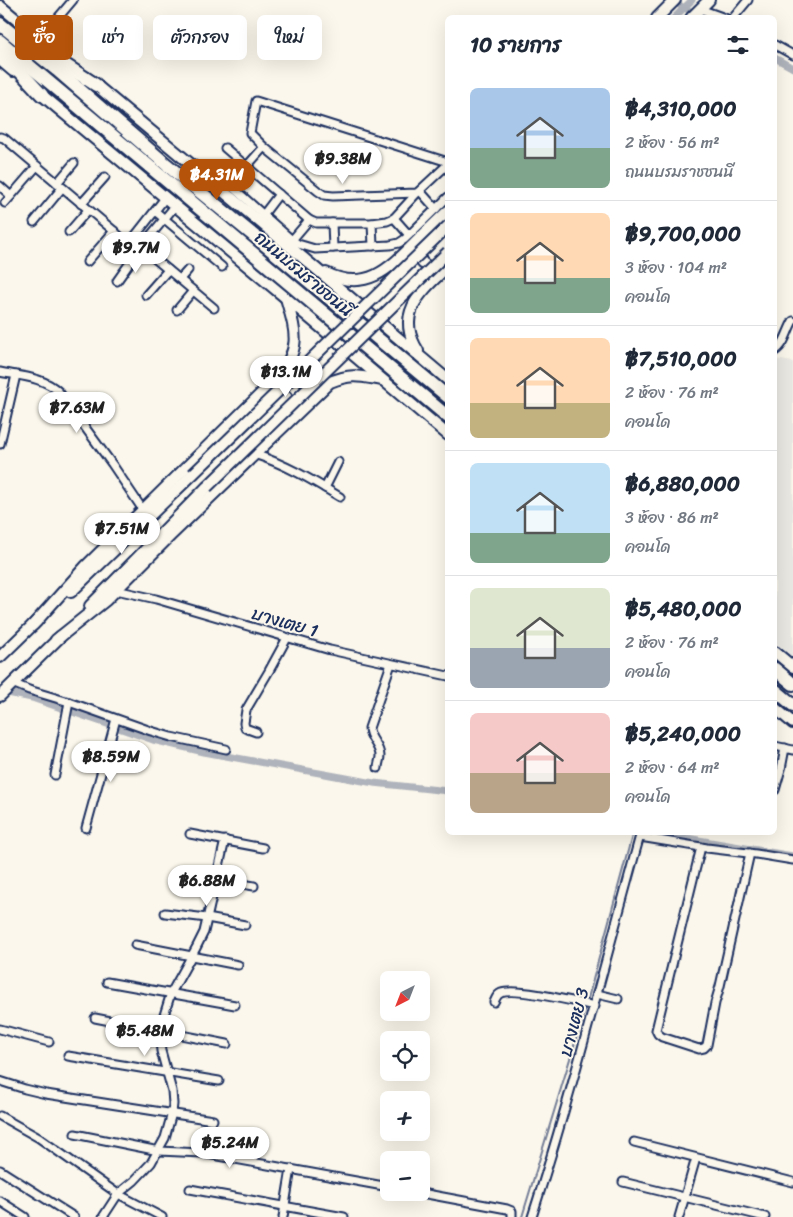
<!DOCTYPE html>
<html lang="th">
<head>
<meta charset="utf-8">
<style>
  body { margin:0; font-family:Sriracha,"Playpen Sans Thai",sans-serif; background:#f2f2f3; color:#1f2937; height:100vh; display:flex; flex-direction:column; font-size:19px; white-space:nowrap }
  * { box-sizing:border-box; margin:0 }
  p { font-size:16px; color:#747a83 }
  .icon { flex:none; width:28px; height:28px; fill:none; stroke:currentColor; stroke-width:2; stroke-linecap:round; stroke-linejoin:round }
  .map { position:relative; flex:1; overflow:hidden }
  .details { position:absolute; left:445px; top:15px; width:332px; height:820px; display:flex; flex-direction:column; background:#fff; border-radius:8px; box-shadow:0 5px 20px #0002 }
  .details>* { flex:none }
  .hud { position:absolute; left:15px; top:15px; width:355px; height:45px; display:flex; gap:10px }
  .needle { width:32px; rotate:222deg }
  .fabs { position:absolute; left:380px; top:971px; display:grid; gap:10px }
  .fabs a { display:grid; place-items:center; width:50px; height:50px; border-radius:8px; background:#fff; box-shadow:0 5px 20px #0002; font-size:25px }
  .price { position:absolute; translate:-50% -42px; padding:0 11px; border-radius:18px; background:#fff; color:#222; font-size:16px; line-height:32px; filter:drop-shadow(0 1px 2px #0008) }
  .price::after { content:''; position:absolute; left:50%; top:30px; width:15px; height:11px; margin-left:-8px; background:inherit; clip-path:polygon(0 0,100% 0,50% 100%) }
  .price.active { background:#b45309; color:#fff }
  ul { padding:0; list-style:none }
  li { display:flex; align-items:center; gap:15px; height:125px; padding:0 25px }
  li+li { border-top:1px solid #e0e1e3 }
  li span { display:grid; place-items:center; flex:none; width:140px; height:100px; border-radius:8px; color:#555 }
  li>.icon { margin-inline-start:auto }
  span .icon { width:60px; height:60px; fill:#fffc; stroke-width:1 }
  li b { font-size:21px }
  h2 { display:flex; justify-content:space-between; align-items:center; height:60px; padding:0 25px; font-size:21px }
  .chip { padding:0 18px; border-radius:8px; background:#fff; box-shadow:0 5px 20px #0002; font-size:18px; line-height:45px }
  .chip.active { background:#b45309; color:#fff }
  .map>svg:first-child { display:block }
  .built { fill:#eae8e2 }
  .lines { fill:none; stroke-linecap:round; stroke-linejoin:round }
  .stream { stroke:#747e96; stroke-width:2 }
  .canal { stroke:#afb3bb; stroke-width:7 }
  .street-casing { stroke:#1b2f5e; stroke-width:11 }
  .secondary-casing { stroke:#1b2f5e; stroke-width:14 }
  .highway-casing { stroke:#1b2f5e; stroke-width:16 }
  .street { stroke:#fbf7ec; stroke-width:7 }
  .secondary { stroke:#fbf7ec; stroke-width:10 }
  .highway { stroke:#fbf7ec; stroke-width:12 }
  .secondary-bridge-casing { stroke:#1b2f5e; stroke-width:14; stroke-linecap:butt }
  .secondary-bridge { stroke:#fbf7ec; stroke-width:10 }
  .labels { text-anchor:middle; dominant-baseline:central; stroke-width:4; stroke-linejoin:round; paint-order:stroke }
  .street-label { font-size:18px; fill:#1b2f5e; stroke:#fbf7ec }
</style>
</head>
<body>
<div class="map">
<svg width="793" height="1217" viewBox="0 0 793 1217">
  <rect width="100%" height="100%" fill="#fbf7ec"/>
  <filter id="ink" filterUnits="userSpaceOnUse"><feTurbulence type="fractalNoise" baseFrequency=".02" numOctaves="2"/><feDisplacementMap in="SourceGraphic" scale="10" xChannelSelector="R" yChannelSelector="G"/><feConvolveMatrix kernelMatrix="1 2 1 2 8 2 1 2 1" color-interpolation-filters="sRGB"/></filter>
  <g filter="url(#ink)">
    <polygon class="built" points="775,359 793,362 793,657 775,642"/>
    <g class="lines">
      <g class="stream">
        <polyline points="587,1002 633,832"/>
        <polyline points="522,1217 586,1006"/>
      </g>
      <g class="canal">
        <polyline points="670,0 703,18"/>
        <polyline points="674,18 692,0"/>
        <polyline points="775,58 793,68"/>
        <polyline points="3,692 32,698 153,740 204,752 374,783 448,791"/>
        <polyline points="651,832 793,856"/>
      </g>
      <defs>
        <g id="street">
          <polyline points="700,9 725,18"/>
          <polyline points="733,18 748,0"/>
          <polyline points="40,39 73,0"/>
          <polyline points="775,45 793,55"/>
          <polyline points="0,137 4,138 114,231 137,253"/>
          <polyline points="225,148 309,220 316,223 372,223 387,221 394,218 417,193"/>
          <polyline points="448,162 256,101 250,133 264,147 318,191 324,195 333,196 417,193 448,164"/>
          <polyline points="214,171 292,240 298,244 315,249 390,245 399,243 405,239 448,197"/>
          <polyline points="57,183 74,163"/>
          <polyline points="0,186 11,196"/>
          <polyline points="227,188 264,147"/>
          <polyline points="420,191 436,209"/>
          <polyline points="5,203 37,166"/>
          <polyline points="81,204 105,177"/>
          <polyline points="155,211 222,267"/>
          <polyline points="263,215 279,194"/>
          <polyline points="394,218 409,235"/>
          <polyline points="34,222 62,188"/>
          <polyline points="332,223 333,248"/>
          <polyline points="372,223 373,246"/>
          <polyline points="69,232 88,210"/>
          <polyline points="292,240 309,220"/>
          <polyline points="128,245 165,198"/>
          <polyline points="141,247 214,308"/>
          <polyline points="87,262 114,231"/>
          <polyline points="180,279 188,270"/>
          <polyline points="117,281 141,247 175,206"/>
          <polyline points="146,295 168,270"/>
          <polyline points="177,310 193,291"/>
          <path d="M775,351C785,345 787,331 793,321"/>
          <path d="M0,372C20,376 44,377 59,392L112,464L143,510"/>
          <polyline points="0,444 16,375"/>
          <path d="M254,454C285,464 312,480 340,497"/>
          <polyline points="325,488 338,462"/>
          <polyline points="116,590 156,599 330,650 448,676"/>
          <polyline points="12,683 29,690 69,702 151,731 171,737 226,749"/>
          <polyline points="256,732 245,728 244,723 246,710 269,671 287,638"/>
          <polyline points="775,746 793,750"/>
          <path d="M378,768C378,764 380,760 380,756C380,745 369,739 369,728L391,664"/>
          <polyline points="55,775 69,702"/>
          <polyline points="775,790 781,769 785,748"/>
          <polyline points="86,828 116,719"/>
          <polyline points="190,834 263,848"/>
          <polyline points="640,837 707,848 756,854 793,860"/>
          <polyline points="701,847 656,1030 658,1034 662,1037 699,1049 704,1048 707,1045 715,1003 720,986 750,853"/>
          <polyline points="179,873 254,886"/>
          <polyline points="165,913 207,918 245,925"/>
          <polyline points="135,945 238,965"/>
          <polyline points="107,982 235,1005"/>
          <polyline points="597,994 618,999"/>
          <path d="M494,1002C496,999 496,995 501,993C516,987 576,1002 595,1006"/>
          <polyline points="95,1018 227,1044"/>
          <polyline points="0,1029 49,1042"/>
          <polyline points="68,1056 219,1081"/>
          <polyline points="0,1081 25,1089 46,1094 213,1120"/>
          <polyline points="0,1116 39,1138 118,1194 162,1217"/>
          <polyline points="75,1134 159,1151 202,1153 389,1187"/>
          <polyline points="634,1142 793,1182"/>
          <polyline points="0,1170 74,1217"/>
          <polyline points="623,1182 765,1217"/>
          <polyline points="190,1189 344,1217"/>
          <polyline points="416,1192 507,1209 512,1211 512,1217"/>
          <polyline points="0,1201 25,1217"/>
          <polyline points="103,1217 118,1194 134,1181 151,1163 165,1138 172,1113 173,1104 172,1091 161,1051 159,1031 171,993 196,948 204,932 225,840"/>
          <polyline points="283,1217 291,1169"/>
          <path d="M532,1217C573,1090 605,961 641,832"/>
          <polyline points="679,1217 696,1158"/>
        </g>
        <g id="secondary">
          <polyline points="0,6 63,58"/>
          <polyline points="657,18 675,0"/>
          <polyline points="691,18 709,0"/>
          <polyline points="0,60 13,71"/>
          <polyline points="91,81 314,267 448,380"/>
          <polyline points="36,90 286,298 448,435"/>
          <path d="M417,247C419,264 424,266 439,270"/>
          <path d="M326,273C367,293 390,268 417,241C427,231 437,221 448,211"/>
          <path d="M418,351C394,313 422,291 448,266"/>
          <path d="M281,380C291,383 302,392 299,403"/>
          <polyline points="71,592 193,474"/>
          <polyline points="90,606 207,487"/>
          <path d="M33,625L86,566L277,378C302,348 296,333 286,298"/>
          <path d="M56,640L106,600L171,535L330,382C352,373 359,376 382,380"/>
          <polyline points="775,652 793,667"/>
          <polyline points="0,657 37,621"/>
          <polyline points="0,696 61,636"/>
          <polyline points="775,708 793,723"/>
        </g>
        <g id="highway">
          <polyline points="0,24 57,70 167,165 269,248 448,397"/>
          <polyline points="0,41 448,417"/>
          <polyline points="0,50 42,95"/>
          <polyline points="47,53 96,85"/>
          <polyline points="775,669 793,684"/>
          <polyline points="775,690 793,705"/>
        </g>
      </defs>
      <use href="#street" class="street-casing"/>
      <use href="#secondary" class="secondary-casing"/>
      <use href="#highway" class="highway-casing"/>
      <use href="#street" class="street"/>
      <use href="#secondary" class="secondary"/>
      <use href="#highway" class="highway"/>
      <defs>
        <g id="secondary-bridge">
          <polyline points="193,474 448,226"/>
          <polyline points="207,487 448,252"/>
        </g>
      </defs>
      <use href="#secondary-bridge" class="secondary-bridge-casing"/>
      <use href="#secondary-bridge" class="secondary-bridge"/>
    </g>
  </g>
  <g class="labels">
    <g class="street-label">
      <text transform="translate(304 274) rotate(40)">ถนนบรมราชชนนี</text>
      <text transform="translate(285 622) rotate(16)">บางเตย 1</text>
      <text transform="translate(574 1022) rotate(-75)">บางเตย 3</text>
    </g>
  </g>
</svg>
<div class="fabs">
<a><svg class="needle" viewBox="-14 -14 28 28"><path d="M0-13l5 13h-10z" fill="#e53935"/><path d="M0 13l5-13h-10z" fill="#747a83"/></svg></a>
<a><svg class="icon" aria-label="locate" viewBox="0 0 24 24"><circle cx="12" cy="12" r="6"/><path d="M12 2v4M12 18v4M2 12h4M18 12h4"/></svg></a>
<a>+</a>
<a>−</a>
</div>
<b class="price" style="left:343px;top:185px">฿9.38M</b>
<b class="price active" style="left:217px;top:201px">฿4.31M</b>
<b class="price" style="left:136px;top:274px">฿9.7M</b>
<b class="price" style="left:286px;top:398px">฿13.1M</b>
<b class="price" style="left:77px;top:434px">฿7.63M</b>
<b class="price" style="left:122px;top:555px">฿7.51M</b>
<b class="price" style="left:111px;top:783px">฿8.59M</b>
<b class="price" style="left:207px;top:907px">฿6.88M</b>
<b class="price" style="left:145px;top:1057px">฿5.48M</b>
<b class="price" style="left:230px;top:1169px">฿5.24M</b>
<div class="hud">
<a class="chip active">ซื้อ</a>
<a class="chip">เช่า</a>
<a class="chip">ตัวกรอง</a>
<a class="chip">ใหม่</a>
</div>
<section class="details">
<h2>10 รายการ<svg class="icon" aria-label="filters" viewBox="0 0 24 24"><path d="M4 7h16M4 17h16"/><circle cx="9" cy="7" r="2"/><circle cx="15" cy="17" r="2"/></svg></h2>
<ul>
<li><span style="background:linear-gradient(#a9c7e8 60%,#7fa58c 0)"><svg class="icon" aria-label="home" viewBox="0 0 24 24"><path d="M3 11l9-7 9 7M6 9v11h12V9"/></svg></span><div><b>฿4,310,000</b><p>2 ห้อง · 56 m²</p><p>ถนนบรมราชชนนี</p></div></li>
<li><span style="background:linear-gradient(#ffd9b3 65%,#7fa58c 0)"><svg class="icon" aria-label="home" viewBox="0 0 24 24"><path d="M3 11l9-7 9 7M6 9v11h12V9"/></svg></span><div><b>฿9,700,000</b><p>3 ห้อง · 104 m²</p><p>คอนโด</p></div></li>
<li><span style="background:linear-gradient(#ffd9b3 65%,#c2b280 0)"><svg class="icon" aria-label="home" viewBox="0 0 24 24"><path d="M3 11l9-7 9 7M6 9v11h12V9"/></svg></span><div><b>฿7,510,000</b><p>2 ห้อง · 76 m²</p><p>คอนโด</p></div></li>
<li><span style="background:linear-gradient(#bfe0f5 70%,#7fa58c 0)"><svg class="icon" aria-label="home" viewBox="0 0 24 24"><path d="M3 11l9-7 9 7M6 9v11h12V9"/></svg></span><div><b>฿6,880,000</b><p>3 ห้อง · 86 m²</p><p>คอนโด</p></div></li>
<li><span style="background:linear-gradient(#dfe7d0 60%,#9aa5b1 0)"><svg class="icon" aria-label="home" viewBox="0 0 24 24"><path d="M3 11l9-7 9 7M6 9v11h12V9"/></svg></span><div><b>฿5,480,000</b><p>2 ห้อง · 76 m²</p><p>คอนโด</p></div></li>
<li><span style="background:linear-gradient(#f6c9c9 60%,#b9a48a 0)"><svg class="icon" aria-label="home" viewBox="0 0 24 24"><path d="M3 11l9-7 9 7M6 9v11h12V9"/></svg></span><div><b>฿5,240,000</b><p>2 ห้อง · 64 m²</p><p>คอนโด</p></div></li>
</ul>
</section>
</div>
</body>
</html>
